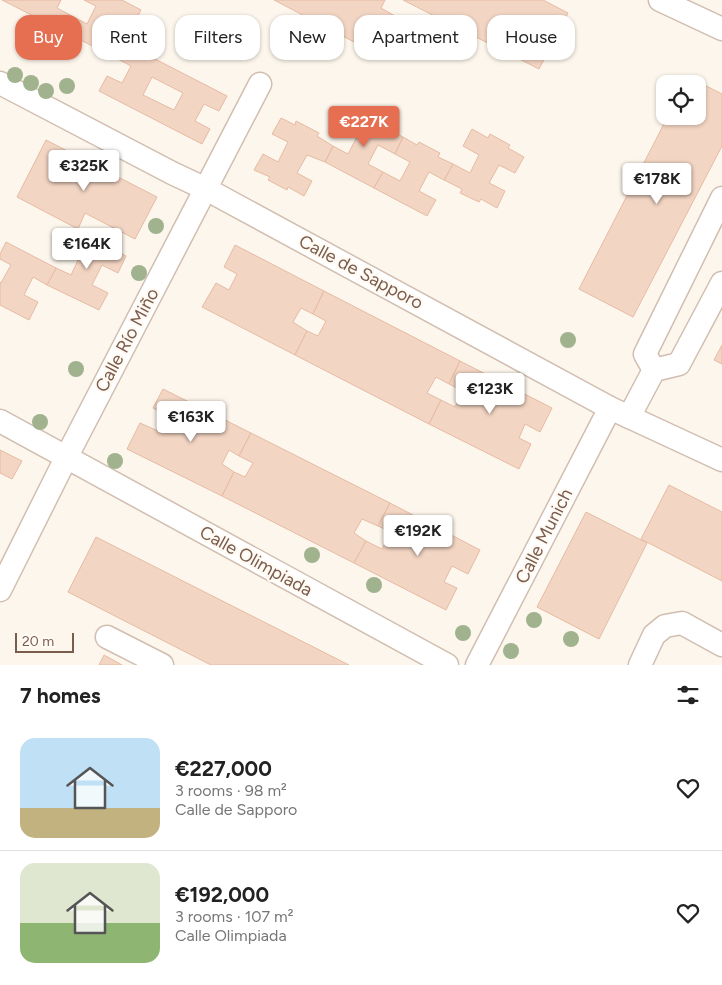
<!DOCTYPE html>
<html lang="en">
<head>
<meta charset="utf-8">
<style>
  body { margin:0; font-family:Figtree,sans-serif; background:#f2f2f2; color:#222; height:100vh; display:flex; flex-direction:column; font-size:19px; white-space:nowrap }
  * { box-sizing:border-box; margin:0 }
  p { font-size:16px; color:#767676 }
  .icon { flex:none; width:28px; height:28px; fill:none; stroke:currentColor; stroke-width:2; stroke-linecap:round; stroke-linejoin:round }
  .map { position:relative; height:665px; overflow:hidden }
  .side { display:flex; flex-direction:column; background:#fff; flex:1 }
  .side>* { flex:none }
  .hud { position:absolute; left:15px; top:15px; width:692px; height:45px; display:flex; gap:10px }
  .fabs { position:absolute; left:656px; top:75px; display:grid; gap:10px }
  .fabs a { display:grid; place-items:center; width:50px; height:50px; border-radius:10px; background:#fff; box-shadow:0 1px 4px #0004; font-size:25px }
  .scale { position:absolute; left:15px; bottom:12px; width:59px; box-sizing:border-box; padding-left:5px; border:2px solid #7a5c4d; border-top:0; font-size:14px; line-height:18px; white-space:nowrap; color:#7a5c4d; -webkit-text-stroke:4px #fffaf3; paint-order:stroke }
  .price { position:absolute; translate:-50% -42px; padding:0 11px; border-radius:5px; background:#fff; color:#222; font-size:16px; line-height:32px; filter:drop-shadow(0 1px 2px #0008) }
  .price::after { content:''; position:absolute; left:50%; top:30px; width:15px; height:11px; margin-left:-8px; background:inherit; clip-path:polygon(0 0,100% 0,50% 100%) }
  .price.on { background:#e76f51; color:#fff }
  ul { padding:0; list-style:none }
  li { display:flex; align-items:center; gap:15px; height:125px; padding:0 20px }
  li+li { border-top:1px solid #e0e0e0 }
  li span { display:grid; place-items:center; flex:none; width:140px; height:100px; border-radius:15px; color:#555 }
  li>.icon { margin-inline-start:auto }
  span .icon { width:60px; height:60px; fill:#fffc; stroke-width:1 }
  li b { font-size:21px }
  h2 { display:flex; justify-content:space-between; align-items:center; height:60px; padding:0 20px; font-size:21px }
  .tag { padding:0 18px; border-radius:15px; background:#fff; box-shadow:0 1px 4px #0004; font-size:18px; line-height:45px }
  .tag.on { background:#e76f51; color:#fff }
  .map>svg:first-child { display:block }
  .building { fill:#f3d5c3; stroke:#e6bba3; fill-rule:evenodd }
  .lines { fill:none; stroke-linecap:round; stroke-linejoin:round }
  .minor-casing { stroke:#d1beb0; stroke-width:25 }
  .minor { stroke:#fff; stroke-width:22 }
  .tree { fill:#a0b28e }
  .labels { text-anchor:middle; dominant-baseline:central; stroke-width:4.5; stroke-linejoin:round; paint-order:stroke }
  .street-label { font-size:18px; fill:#7a5c4d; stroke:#fffaf3 }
</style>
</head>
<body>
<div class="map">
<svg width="722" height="665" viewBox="0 0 722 665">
  <rect width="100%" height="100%" fill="#fdf6ec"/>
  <g class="building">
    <polygon points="2,0 61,0 57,8 87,24 96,6 84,0 122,0 141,10 133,25 117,17 108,35 124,43 116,58"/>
    <polygon points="274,0 385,0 381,8 395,16 377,54"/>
    <polygon points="403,0 543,0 568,13 557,33 544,27 536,42 549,50 539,69"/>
    <path d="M124,43L227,96L219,111L204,104L195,121L210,129L202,144L99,91L107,76L122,83L131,66L116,58ZM152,77L183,93L174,110L143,95Z"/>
    <polygon points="689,77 722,94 722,146 633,317 579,289 668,116 698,116 698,84 685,84"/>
    <polygon points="351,111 366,120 368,115 388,125 386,128 403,137 395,154 378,145 368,164 383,172 374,188 325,162 333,146 348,154 358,135 343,126"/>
    <polygon points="281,118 295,125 296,121 319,133 317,136 333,146 325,162 307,155 297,173 312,181 304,196 288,187 287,190 268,180 270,177 254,170 263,154 278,162 288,142 272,134"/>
    <polygon points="472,129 488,138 490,134 510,145 508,148 524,157 515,173 499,165 489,183 505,191 497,208 481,199 479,202 460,193 462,189 444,180 453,164 470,173 479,155 463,146"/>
    <polygon points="403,137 417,145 419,142 440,153 438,157 453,164 444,180 429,172 419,191 436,200 427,216 374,188 383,172 400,181 410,162 395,154"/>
    <polygon points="46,140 157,197 135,239 85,213 78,229 17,197"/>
    <polygon points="75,230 126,256 118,273 102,265 92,285 108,293 99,310 47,285 56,268 71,275 80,256 65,249"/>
    <polygon points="6,242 56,268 47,285 33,277 24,295 38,302 29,320 0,305 0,282 1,283 11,265 0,259 0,254"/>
    <polygon points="235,245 324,291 313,314 301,308 293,322 307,331 295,355 202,307 216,283 229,290 237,274 224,267"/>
    <polygon points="324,291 460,361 449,384 436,377 427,393 441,400 429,424 295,355 307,331 318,336 326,321 313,314"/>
    <polygon points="722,345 722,364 714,360"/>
    <polygon points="460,361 552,408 540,432 525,424 519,438 531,444 519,469 429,424 441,400 455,407 463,391 449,384"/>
    <polygon points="163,389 251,433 239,456 229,450 222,464 234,472 222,496 127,449 140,423 158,431 166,415 153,408"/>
    <polygon points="251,433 390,503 378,526 362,519 354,533 366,541 354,563 222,496 234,472 245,477 253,463 239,456"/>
    <polygon points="0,450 22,461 12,479 0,473"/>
    <polygon points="669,485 722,512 722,581 641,539"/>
    <polygon points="390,503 480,550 468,574 452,566 444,582 457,588 446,610 354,563 366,541 382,549 391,532 378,526"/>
    <polygon points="586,512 647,543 599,639 537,607"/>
    <polygon points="96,537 349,665 211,665 68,592"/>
    <polygon points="104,655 122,665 99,665"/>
  </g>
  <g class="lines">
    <defs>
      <g id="minor">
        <polyline points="660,0 722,29"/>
        <polyline points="0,83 172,173 206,189 610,408 722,460"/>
        <polyline points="654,370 645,354 722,198"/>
        <polyline points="629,417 654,370 679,364 722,283"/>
        <polyline points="0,421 447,665"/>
        <polyline points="0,590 66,458 260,84"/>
        <polyline points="107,637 162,665"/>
        <polyline points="477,665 610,408"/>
        <polyline points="640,665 654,635 665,626 682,623 722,645"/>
      </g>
    </defs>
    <use href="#minor" class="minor-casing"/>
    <use href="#minor" class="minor"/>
  </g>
  <g class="tree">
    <circle cx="15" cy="75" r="8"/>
    <circle cx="31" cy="83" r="8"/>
    <circle cx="67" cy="86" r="8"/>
    <circle cx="46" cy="91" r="8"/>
    <circle cx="156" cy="226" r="8"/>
    <circle cx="139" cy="273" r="8"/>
    <circle cx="568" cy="340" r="8"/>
    <circle cx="76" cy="369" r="8"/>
    <circle cx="40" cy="422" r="8"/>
    <circle cx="115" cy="461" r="8"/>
    <circle cx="312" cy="555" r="8"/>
    <circle cx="374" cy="585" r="8"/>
    <circle cx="534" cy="620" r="8"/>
    <circle cx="463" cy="633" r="8"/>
    <circle cx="571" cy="639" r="8"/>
    <circle cx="511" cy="651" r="8"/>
  </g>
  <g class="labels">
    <g class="street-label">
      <text transform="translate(361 272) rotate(28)">Calle de Sapporo</text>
      <text transform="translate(127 340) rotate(-62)">Calle Río Miño</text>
      <text transform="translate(544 536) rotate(-63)">Calle Munich</text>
      <text transform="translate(256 561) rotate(29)">Calle Olimpiada</text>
    </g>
  </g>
</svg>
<div class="fabs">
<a><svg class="icon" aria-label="locate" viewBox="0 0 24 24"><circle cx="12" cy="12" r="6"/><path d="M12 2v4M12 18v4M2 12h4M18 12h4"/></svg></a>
</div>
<div class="scale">20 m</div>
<b class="price on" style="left:364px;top:148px">€227K</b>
<b class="price" style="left:84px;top:192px">€325K</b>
<b class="price" style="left:657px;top:205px">€178K</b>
<b class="price" style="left:87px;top:270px">€164K</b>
<b class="price" style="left:490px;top:415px">€123K</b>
<b class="price" style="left:191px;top:443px">€163K</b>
<b class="price" style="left:418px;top:557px">€192K</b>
<div class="hud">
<a class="tag on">Buy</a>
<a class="tag">Rent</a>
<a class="tag">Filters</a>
<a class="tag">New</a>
<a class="tag">Apartment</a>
<a class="tag">House</a>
</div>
</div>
<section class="side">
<h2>7 homes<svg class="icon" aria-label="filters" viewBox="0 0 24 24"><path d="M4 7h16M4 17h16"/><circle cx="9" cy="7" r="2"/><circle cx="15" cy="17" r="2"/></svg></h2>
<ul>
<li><span style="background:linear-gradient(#bfe0f5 70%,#c2b280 0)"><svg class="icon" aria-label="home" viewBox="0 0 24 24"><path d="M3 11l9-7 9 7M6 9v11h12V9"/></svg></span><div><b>€227,000</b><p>3 rooms · 98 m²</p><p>Calle de Sapporo</p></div><svg class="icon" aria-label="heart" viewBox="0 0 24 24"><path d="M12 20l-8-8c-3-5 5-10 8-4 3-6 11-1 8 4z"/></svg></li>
<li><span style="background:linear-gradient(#dfe7d0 60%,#8fb573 0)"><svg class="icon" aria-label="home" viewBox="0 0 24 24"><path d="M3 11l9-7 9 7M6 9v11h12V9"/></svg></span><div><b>€192,000</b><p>3 rooms · 107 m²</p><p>Calle Olimpiada</p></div><svg class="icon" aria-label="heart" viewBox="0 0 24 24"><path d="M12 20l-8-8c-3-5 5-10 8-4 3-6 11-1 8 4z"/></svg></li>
</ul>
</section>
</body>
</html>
